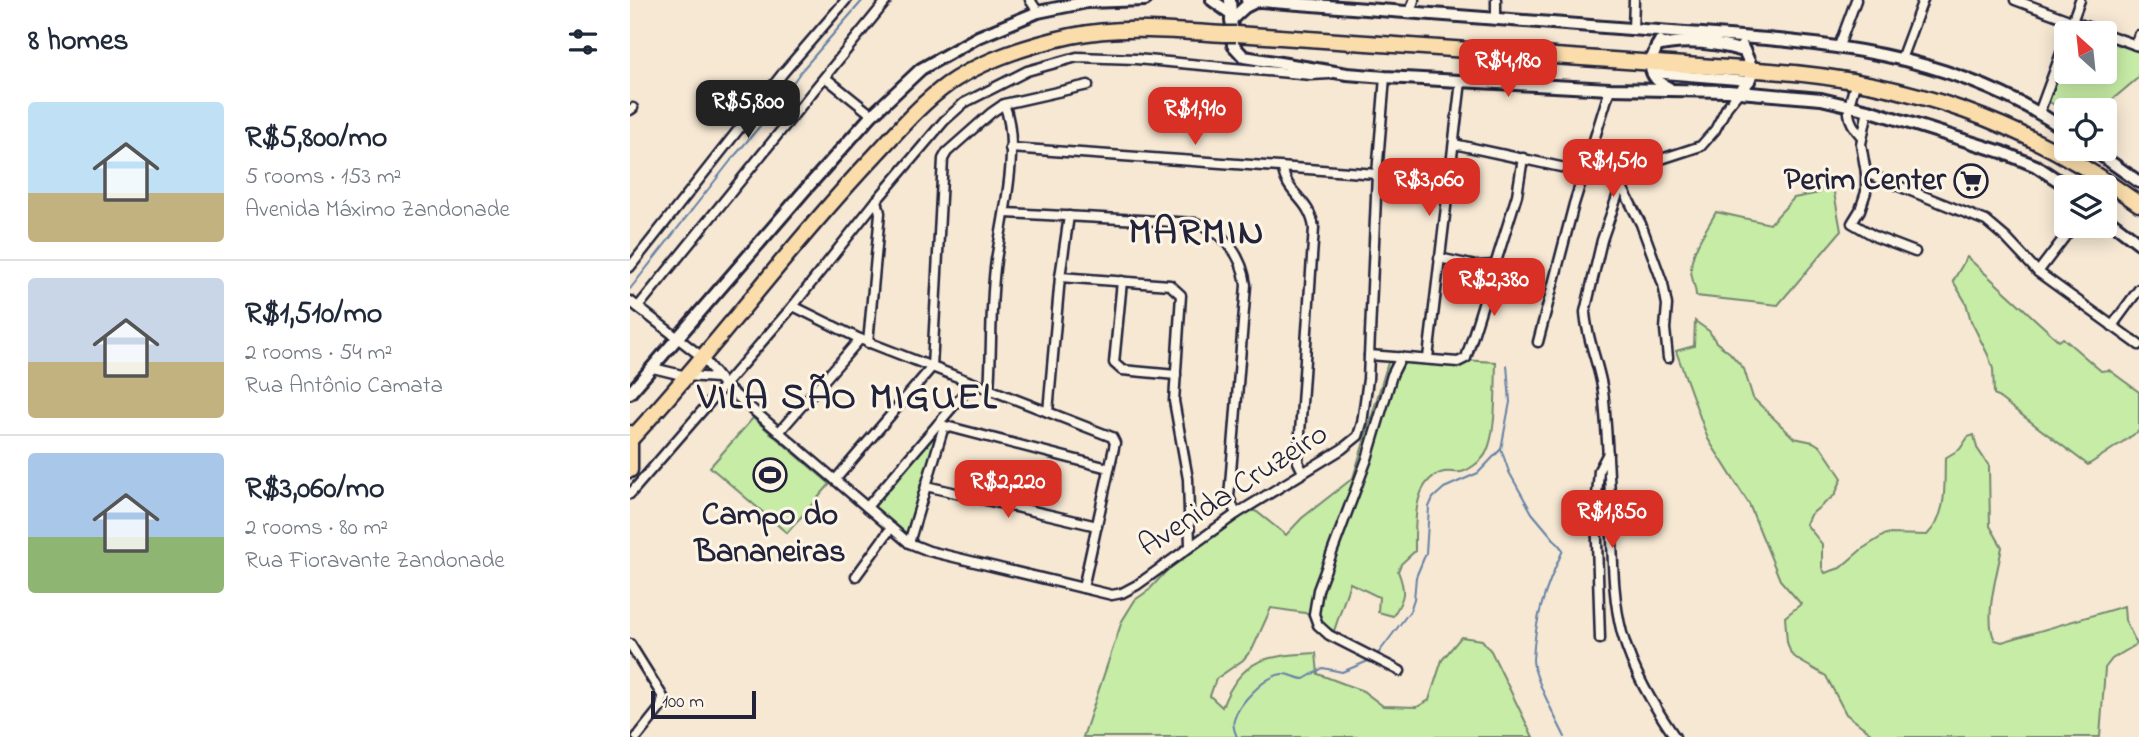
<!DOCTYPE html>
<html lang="en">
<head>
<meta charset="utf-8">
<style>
  body { margin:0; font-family:"Indie Flower",sans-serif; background:#f2f2f3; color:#1f2937; height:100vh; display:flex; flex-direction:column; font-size:26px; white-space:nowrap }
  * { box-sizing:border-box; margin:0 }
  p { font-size:23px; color:#747a83 }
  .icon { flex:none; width:38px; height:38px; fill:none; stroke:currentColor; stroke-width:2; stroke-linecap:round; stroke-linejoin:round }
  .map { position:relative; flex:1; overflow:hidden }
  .panel { display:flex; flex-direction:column; background:#fff; width:630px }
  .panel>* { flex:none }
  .needle { width:46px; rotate:333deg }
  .controls { position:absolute; left:1424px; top:21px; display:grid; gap:14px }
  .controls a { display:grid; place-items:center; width:63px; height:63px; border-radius:7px; background:#fff; box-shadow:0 4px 18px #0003; font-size:35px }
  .scale { position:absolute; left:21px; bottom:18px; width:105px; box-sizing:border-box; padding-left:7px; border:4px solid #22223b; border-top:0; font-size:19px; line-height:24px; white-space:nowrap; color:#22223b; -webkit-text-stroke:5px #fcf5e5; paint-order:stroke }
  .price { position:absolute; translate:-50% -60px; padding:0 16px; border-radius:14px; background:#d93025; color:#fff; font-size:23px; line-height:46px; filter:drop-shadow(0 2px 4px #0008) }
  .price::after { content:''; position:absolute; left:50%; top:42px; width:21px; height:16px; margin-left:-10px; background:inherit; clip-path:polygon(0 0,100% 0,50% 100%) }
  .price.selected { background:#222; color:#fff }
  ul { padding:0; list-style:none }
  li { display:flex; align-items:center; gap:21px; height:175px; padding:0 28px }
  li+li { border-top:2px solid #e0e1e3 }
  li span { display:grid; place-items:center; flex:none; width:196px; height:140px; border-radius:7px; color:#555 }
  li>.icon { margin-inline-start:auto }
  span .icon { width:84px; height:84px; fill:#fffc; stroke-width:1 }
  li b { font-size:30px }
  h2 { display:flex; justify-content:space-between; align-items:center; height:84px; padding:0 28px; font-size:30px }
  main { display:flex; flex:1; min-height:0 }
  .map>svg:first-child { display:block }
  .green { fill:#c7eca6; stroke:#748770; stroke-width:2 }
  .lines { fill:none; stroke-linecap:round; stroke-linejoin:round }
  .stream { stroke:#6581a5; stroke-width:2 }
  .minor-casing { stroke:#22223b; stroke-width:13 }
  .tertiary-casing { stroke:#22223b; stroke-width:16 }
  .trunk-casing { stroke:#22223b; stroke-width:19 }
  .minor { stroke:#fcf5e5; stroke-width:8 }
  .tertiary { stroke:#fcf5e5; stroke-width:10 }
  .trunk { stroke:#faddab; stroke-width:14 }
  .trunk-bridge-casing { stroke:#22223b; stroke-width:19; stroke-linecap:butt }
  .trunk-bridge { stroke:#faddab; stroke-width:14 }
  .labels { text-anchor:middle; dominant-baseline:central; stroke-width:6; stroke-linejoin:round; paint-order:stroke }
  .poi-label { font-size:32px; font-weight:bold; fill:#22223b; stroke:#fcf5e5; text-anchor:end }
  .street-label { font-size:32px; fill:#22223b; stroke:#fcf5e5 }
  .district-label { font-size:38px; font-weight:bold; letter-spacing:2px; fill:#22223b; stroke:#fcf5e5 }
</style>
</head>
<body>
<main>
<section class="panel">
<h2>8 homes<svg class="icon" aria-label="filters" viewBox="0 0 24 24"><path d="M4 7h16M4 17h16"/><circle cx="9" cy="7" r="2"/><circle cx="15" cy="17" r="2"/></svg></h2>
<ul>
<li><span style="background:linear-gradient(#bfe0f5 65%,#c2b280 0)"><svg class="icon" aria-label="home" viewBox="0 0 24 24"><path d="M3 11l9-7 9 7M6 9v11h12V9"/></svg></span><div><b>R$5,800/mo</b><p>5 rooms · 153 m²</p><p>Avenida Máximo Zandonade</p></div></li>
<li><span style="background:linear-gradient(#c9d6e8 60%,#c2b280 0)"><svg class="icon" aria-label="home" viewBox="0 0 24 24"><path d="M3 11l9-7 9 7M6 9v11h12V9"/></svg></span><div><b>R$1,510/mo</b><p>2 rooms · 54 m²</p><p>Rua Antônio Camata</p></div></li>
<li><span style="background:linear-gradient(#a9c7e8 60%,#8fb573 0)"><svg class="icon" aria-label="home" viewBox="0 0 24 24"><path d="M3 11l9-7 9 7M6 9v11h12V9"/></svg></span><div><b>R$3,060/mo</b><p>2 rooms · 80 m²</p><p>Rua Fioravante Zandonade</p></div></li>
</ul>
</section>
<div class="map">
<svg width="1509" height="737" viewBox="0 0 1509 737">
  <rect width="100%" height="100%" fill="#f6e8d3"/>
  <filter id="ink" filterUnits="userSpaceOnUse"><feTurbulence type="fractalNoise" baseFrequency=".0143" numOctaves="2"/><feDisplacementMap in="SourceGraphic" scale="14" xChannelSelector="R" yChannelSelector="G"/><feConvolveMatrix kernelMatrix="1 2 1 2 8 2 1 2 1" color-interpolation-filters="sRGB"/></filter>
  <g filter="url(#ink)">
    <g class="green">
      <polygon points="1475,38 1509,51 1509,77 1470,110 1437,111 1419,102 1437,53 1437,72 1475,72"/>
      <path d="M1193,187H1203L1211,231L1148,305L1066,296C1066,287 1061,279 1061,269C1061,250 1077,229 1086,212L1140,224L1164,198L1189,193Z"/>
      <polygon points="1337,257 1429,341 1433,338 1471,371 1479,370 1509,392 1509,431 1458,465 1364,394 1363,369 1358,355 1341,321 1336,303 1323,281"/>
      <path d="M1065,321L1079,331L1086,342L1100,353L1114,369L1123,398L1164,438L1183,442L1191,447L1212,478L1205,495L1180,515L1176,524L1192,544V568L1195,573L1210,568L1232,549L1256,534L1297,535C1318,514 1314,486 1315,458L1330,449L1338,437L1344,435L1347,448L1359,466L1360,526L1372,547C1368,571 1353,619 1365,640L1372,642L1494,606L1495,620L1507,644L1482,659L1475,668L1470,737H1246L1216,714L1196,676L1170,661L1161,654L1157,642L1155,617L1171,604L1150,580L1119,504L1078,439L1046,351L1064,346Z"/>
      <path d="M760,356L866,362C865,385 867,433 856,453C853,460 838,471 831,472C826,473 820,471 814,472C782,479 785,526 785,551L771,564L768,571C776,592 775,597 763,616L748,612L749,597L720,583L704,631L675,613L641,608L623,648L613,660L586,679L580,696L592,707C612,656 638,656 686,653L688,674L733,691L753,706L787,707L799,700L812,660L831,637L852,640L861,651L903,737H453L492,621L505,600L519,590L552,554L616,508L627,512L656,535L672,518L723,478Z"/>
      <polygon points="123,418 200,484 157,533 80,467"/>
      <polygon points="308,425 278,542 238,508"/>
    </g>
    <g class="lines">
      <g class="stream">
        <polyline points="0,289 102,159 142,112 172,70 233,0"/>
        <path d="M877,365L880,402L871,449L879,472L902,513L933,550C915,589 905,617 903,660C903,676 927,721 935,737"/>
        <polyline points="747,655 780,611 784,599 786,577 796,553 799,507 803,498 814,488 848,473 871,449"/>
        <path d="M607,737C605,732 602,726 604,720C608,704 635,676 652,674C661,673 666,679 674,679L693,668L712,672L743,659"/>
      </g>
      <defs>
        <g id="minor">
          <polyline points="400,0 408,12"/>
          <polyline points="866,0 866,19"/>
          <polyline points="1385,0 1474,33"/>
          <polyline points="780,13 784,0"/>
          <polyline points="1003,30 1004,0"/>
          <polyline points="1438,33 1450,0"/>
          <polyline points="1475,34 1509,46"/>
          <polyline points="1505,45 1509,35"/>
          <polyline points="1209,46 1226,0"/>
          <polyline points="1271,59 1293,0"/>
          <polyline points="1022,73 1119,81"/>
          <polyline points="196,78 242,115"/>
          <path d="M1226,81C1219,106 1212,116 1232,137"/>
          <polyline points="0,110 3,108"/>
          <polyline points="1238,110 1231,144 1236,173 1236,192 1230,210 1222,223 1246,237 1285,252"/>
          <polyline points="1409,113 1437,37"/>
          <polyline points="824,144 954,172 991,185 1011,224 1033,284 1037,305 1035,329 1038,358"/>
          <polyline points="380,148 747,174"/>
          <path d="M653,169C656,194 680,199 684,228L668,462L673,472"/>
          <polyline points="1236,173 1356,221 1376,238 1408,272 1509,345"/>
          <path d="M376,213L566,223C595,233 612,255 616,285L599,497L606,514"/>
          <polyline points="809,258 846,266 865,265"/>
          <polyline points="0,267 153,73 216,0"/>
          <polyline points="1408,272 1443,226"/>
          <polyline points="430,277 540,285 551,295 544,401 558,479 560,545"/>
          <polyline points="492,281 484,363 492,370 546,375"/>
          <polyline points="0,301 72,357 95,386 279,543 299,551 482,595 492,593 507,585 606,514 712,449 728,436 732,423 738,379 747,174 755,77"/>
          <polyline points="163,306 230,339 482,437 485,443 453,588"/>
          <polyline points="8,307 257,0"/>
          <polyline points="1482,326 1509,289"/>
          <polyline points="908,342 944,204 980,89"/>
          <polyline points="238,343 250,213 247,200"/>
          <polyline points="739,355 828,362 836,358 887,195 893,158"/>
          <polyline points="798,358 831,81"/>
          <polyline points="23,368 56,376 87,378"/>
          <path d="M359,390C362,347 360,302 366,260C373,216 391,146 374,104"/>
          <polyline points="418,412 430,277 439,216"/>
          <polyline points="308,424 478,468"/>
          <polyline points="149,432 230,339"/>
          <polyline points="205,480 302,367 313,159 317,152 361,113 374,104 458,85"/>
          <polyline points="296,486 467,526"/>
          <polyline points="0,494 163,306 247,200 314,121 334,103 397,71 447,57 506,59 681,75 700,74"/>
          <polyline points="237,507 343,383"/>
          <polyline points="279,543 314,426"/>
          <polyline points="226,576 261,528"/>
          <polyline points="970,639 966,509 969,470 978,453"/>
          <polyline points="0,644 33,697 31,707 7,737"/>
          <polyline points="770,671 699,635 688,625 684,614 688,590 737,459 762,375 771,357"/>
          <path d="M1045,737C1023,705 1003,672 992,633C984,603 983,570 982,538C980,492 978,446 974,400C972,370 957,343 955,312L972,240L991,185L1019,163L1071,146L1085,130L1097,107L1109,92"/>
        </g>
        <g id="tertiary">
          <polyline points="582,0 600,13"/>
          <polyline points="600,0 603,45 614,57 717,74 755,77 980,89 1098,91 1191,99 1238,110 1372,152 1406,166 1438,187"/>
          <path d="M617,0C740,9 864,19 988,28C1146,41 1300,37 1437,131"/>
          <polyline points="601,20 615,7 627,1"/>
          <path d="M1030,41C1018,62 1015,76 1039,88"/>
          <path d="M1027,46C1055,39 1087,43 1114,51"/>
          <polyline points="1109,92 1119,81 1123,70 1112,46"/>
          <polyline points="1462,149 1509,182"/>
          <polyline points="1475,217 1509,243"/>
          <polyline points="0,393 175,190 242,115 291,69 348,37 408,12 457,2 515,0"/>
        </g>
        <g id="trunk">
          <path d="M606,34L1141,71C1279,81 1396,122 1509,204"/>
          <path d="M0,440C82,352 153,254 235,166C262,138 286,107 318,84C353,60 400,45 441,36C491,25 543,31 594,34"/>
          <polyline points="0,470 0,433"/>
        </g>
      </defs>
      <use href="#minor" class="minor-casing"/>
      <use href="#tertiary" class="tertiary-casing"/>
      <use href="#trunk" class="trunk-casing"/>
      <use href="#minor" class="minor"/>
      <use href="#tertiary" class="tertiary"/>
      <use href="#trunk" class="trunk"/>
      <defs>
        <polyline id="trunk-bridge" points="594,34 606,34"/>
      </defs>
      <use href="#trunk-bridge" class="trunk-bridge-casing"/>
      <use href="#trunk-bridge" class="trunk-bridge"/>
    </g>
  </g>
  <defs>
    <symbol id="supermarket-ring" viewBox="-11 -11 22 22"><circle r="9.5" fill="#fcf5e5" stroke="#22223b" stroke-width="1.5"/><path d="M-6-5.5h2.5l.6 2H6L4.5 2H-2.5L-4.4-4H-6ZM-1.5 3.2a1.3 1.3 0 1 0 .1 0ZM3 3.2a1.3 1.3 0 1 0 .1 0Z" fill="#22223b"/></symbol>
    <symbol id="stadium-ring" viewBox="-11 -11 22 22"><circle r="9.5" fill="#fcf5e5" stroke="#22223b" stroke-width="1.5"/><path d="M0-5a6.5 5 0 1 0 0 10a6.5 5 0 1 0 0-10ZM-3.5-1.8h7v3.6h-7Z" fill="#22223b"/></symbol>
  </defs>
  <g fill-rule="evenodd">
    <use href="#supermarket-ring" x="1322" y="162" width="38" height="38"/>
    <use href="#stadium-ring" x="121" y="456" width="38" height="38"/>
  </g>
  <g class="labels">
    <g class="poi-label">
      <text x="1316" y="181">Perim Center</text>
      <text x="140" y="516" text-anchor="middle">Campo do<tspan x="140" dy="37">Bananeiras</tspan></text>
    </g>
    <g class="street-label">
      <text transform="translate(604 491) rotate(-33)">Avenida Cruzeiro</text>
    </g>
    <g class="district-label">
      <text x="567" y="234">MARMIN</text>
      <text x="218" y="399">VILA SÃO MIGUEL</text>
    </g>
  </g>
</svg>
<div class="controls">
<a><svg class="needle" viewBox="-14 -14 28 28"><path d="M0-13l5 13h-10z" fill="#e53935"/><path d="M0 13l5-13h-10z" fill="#747a83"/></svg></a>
<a><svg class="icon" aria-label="locate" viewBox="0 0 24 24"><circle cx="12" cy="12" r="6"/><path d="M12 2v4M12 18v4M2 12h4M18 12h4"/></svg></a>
<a><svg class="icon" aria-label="layers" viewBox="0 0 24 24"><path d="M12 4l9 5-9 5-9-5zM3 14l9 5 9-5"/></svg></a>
</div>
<div class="scale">100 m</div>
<b class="price" style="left:878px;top:99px">R$4,180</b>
<b class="price selected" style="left:118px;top:140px">R$5,800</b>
<b class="price" style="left:565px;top:147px">R$1,910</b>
<b class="price" style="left:983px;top:199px">R$1,510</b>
<b class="price" style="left:799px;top:218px">R$3,060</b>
<b class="price" style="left:864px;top:318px">R$2,380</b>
<b class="price" style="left:378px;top:520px">R$2,220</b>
<b class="price" style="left:982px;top:550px">R$1,850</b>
</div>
</main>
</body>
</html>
